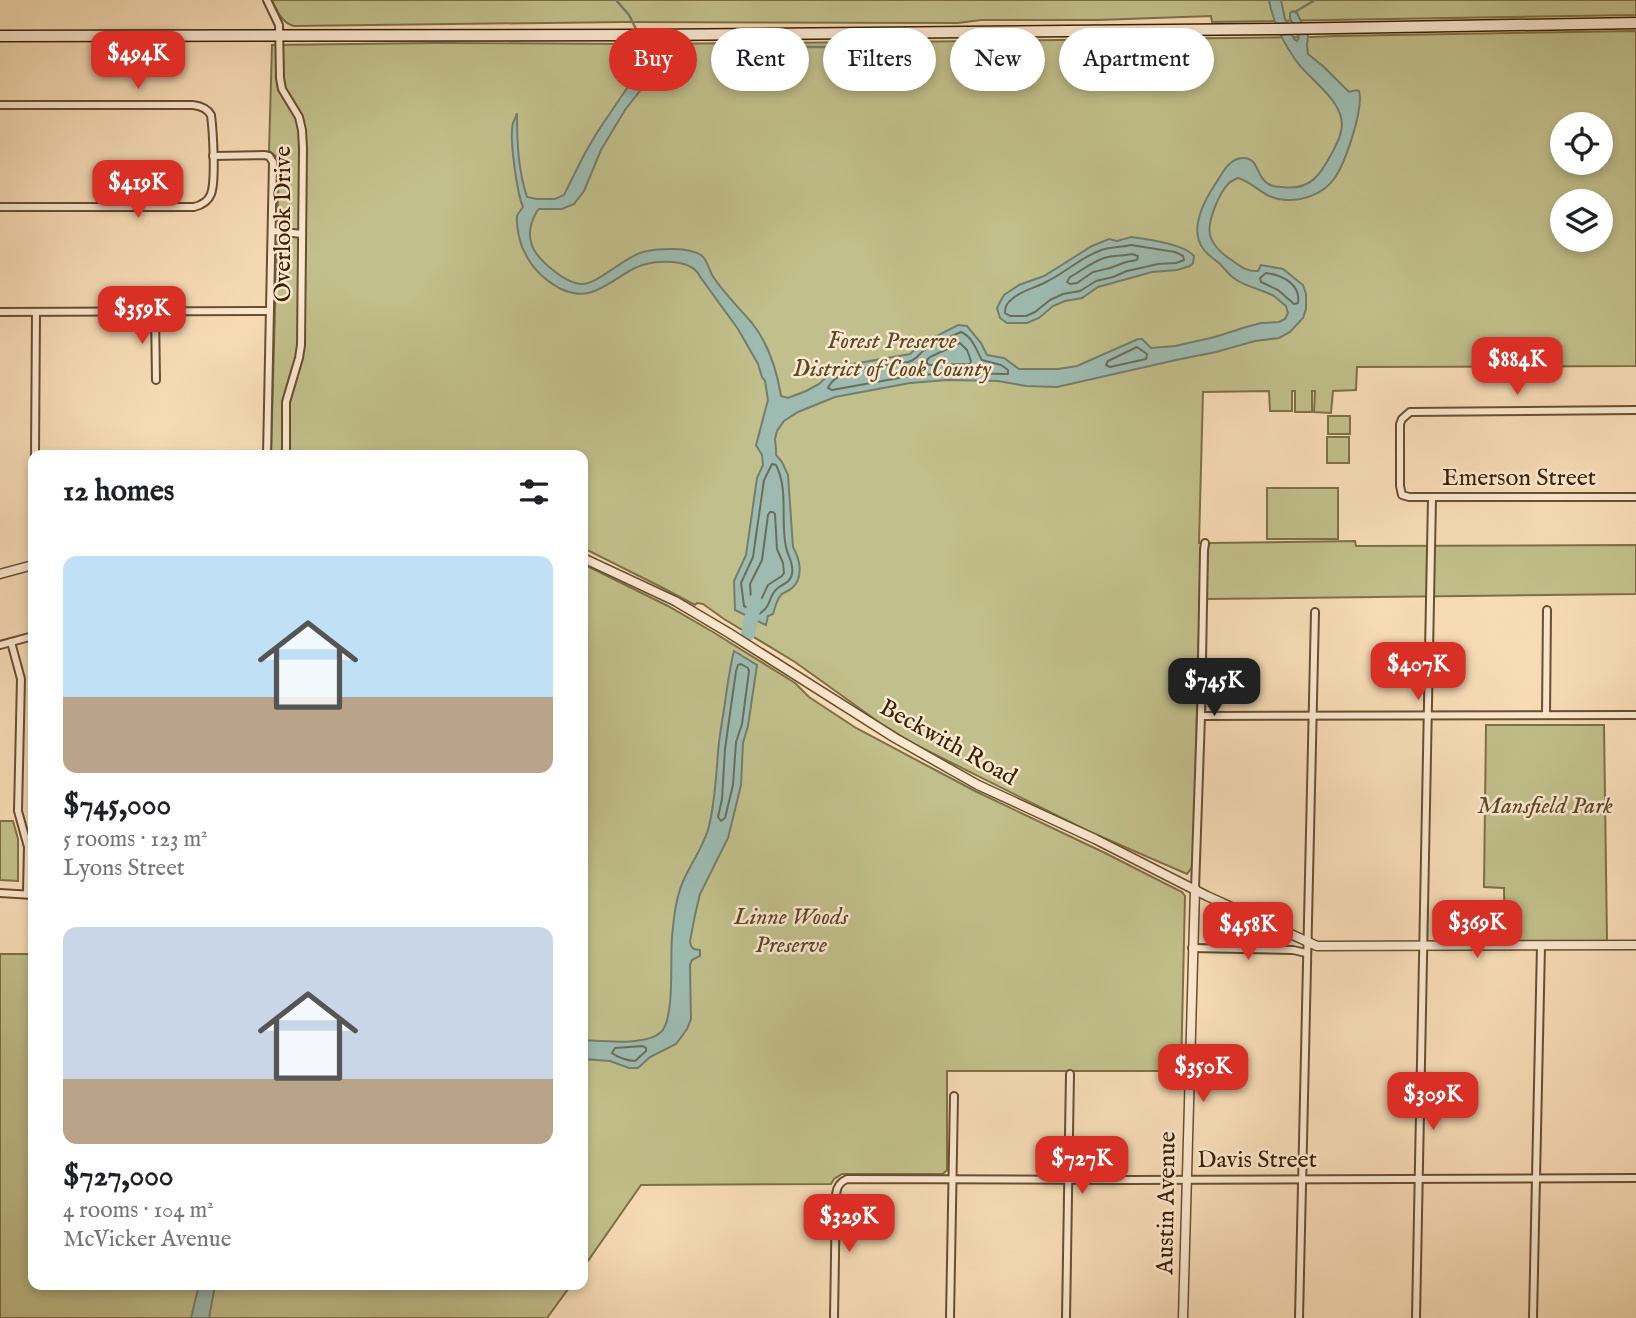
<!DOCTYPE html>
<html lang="en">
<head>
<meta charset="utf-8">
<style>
  body { margin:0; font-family:"IM FELL English",serif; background:#f6f6f6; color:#202124; height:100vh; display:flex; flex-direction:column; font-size:26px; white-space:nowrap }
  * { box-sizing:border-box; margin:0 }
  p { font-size:23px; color:#757577 }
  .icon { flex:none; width:38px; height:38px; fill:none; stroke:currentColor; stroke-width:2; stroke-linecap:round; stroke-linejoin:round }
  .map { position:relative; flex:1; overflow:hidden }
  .drawer { position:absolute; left:28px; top:450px; width:560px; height:840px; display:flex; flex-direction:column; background:#fff; border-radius:14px; box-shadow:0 4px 10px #0003 }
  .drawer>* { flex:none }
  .hud { position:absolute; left:609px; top:28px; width:665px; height:63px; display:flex; gap:14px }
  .fabs { position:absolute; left:1550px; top:112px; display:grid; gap:14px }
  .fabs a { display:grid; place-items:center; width:63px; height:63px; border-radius:50%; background:#fff; box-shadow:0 4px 10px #0003; font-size:35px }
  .price { position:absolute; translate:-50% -60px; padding:0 16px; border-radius:14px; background:#d93025; color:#fff; font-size:23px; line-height:46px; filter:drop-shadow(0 2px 4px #0008) }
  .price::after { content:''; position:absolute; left:50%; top:42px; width:21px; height:16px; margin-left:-10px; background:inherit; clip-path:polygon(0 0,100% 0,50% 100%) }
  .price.current { background:#222; color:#fff }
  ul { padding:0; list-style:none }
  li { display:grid; align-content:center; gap:14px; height:371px; padding:0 35px }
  li span { display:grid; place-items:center; height:217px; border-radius:14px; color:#555 }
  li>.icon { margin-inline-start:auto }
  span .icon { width:126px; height:126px; fill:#fffc; stroke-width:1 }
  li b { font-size:30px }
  h2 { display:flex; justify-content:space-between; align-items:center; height:84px; padding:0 35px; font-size:30px }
  .tag { padding:0 24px; border-radius:32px; background:#fff; box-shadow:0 4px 10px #0003; font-size:24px; line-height:63px }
  .tag.current { background:#d93025; color:#fff }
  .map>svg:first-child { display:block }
  .green { fill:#c1bf8b; stroke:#7e7046; stroke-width:2; fill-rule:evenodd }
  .water { fill:#9dbbb1; stroke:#767d6b; stroke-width:2 }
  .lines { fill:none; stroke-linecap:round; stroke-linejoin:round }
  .shore { stroke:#6c6e59; stroke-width:2 }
  .stream { stroke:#767d6b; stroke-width:2.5 }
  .river { stroke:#9dbbb1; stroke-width:14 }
  .minor-casing { stroke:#6a4f2e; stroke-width:10 }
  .tertiary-casing { stroke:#6a4f2e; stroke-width:11 }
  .secondary-casing { stroke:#3b2001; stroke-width:13 }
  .minor { stroke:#fae8d0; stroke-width:6 }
  .tertiary { stroke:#fae8d0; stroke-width:8 }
  .secondary { stroke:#fae8d0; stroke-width:10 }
  .labels { text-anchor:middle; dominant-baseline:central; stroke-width:5; stroke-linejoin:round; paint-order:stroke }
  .street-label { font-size:24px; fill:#3b2001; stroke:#fae8d0 }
  .park-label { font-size:24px; font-style:italic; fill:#5c4824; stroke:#fae8d0 }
</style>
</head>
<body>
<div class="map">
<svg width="1636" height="1318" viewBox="0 0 1636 1318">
  <rect width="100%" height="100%" fill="#f7dcb6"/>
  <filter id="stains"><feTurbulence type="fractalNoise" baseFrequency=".00286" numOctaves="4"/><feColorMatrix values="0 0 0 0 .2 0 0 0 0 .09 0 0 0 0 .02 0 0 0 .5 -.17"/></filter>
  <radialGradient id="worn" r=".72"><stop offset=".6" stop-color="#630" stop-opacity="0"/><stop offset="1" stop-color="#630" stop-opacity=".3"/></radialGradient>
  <g class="green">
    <path d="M272,0H1636V15L1212,22L1211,16L1098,20H981L958,23L622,22L294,26C282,23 277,11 272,0Z"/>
    <path d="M1636,31V366L1357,367L1356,390L1333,391L1331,413L1314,412L1315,391H1312V412H1295V391H1292V411H1270L1269,391L1203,392L1199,543H1202L1201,550L1193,866L1187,874L1088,831L914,744L880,723L795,662L724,619L703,604L697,603L695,605L663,588L583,548V455H271L279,163L277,157L269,151L272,45L435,43L635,44L894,42L1310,37L1336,36ZM1563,124H1601V163H1563ZM1563,201H1601V240H1563Z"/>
    <rect x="1328" y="416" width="22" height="18"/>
    <rect x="1327" y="437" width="22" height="26"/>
    <rect x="1267" y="488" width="71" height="51"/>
    <polygon points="1355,541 1356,546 1636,545 1636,594 1206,599 1208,548 1210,543"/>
    <polygon points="583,564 668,606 713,632 795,683 809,697 856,728 975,791 1105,853 1182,892 1185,896 1181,1071 947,1071 947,1170 943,1174 842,1174 834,1179 831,1184 641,1185 583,1268"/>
    <polygon points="1486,725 1604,725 1607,941 1505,942 1504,888 1484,887"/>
    <polygon points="0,821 13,821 18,839 18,881 0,880"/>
    <polygon points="0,954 33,954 33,1284 571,1285 547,1318 0,1318"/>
  </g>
  <g class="water">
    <path d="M1269,0H1281L1285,19L1294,39L1297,41L1299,38L1290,18V13L1293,11L1297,13L1308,36L1307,45L1308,54L1324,67L1349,92L1356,90L1359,91C1364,109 1345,164 1334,179C1324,193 1304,201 1286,200C1263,199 1257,184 1238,178C1236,179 1231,181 1229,183C1219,193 1205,225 1211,238C1215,248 1225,256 1233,261C1241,267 1248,272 1258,271L1261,265L1283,269L1303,285L1306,294V309L1303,318L1290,332L1279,338L1255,341L1216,352L1176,360L1057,387L1026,386L998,381L947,380L910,383L835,397L798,412L784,421L777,431L775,439L776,449V455L782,462L788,475L793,547C800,559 804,578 792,588C789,591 785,592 782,594C777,598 775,608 773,614L768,616L766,625L735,610L734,581L746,555L757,478L763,465L762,455L756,445L768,400L765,381L762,377L758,364L738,329L701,278C697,269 690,265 680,263C665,260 646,262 633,269C607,283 590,304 559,288C545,280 532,268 525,253C520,245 516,226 517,216C518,213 521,210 523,207C517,193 509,137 513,123C513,123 517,114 517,113C517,141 518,170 527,197L537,199H555L564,195L585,153L598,131L640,69V56L637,47L655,49L651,56L646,83L625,110L601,150L584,191L574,204L562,209H539L537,211C532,220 528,232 531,242C534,258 566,284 582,284C598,284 624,257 643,252C657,248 689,247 701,255C708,260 709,271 714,278C725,294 739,308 752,323C768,343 777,371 781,396L788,398L806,391L819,384L831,373L847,365L910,354L921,344L958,325L967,326L981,343L987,355L1004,358L1019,369H1058L1077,366L1138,339H1142L1151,348L1175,346L1215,337L1246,327L1261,323L1279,322L1285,319L1288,313L1286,306C1282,303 1278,299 1274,296C1261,289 1246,287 1235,279C1229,275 1225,269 1220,264C1215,260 1208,255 1204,250C1189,231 1203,203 1214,186C1221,176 1228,158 1243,158C1257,158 1256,171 1263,179C1267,185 1275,187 1282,187C1311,191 1321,174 1333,151C1336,145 1340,138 1341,131C1348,104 1311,81 1297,62C1284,44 1273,23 1269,0Z"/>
    <path d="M1131,237C1147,239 1184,244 1194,256L1193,263L1190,266L1177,270L1152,272L1098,287L1082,298L1065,301L1053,306L1039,318L1027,323H1007L1000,318L997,308L1000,302L1004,295L1019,285L1044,276L1092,246L1109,239L1117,241Z"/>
    <path d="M734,651L757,665L748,726L743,743L741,785L728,838L700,894L695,915L690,941L691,946L694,949L700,950V956L692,960L690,965L691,1019L687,1029L676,1044L650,1057L638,1068H629L610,1061L583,1059V1040C603,1041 646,1046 661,1032C675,1019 670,957 672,937C674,916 676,894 686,875C694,859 705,843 709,826C715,802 716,777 718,752C719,738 722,723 724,709C727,690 729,670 734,651Z"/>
    <polygon points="199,1285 215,1285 209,1318 191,1318"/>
  </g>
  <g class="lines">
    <g class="shore">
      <path d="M1131,245L1175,252L1183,256L1184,260L1176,263L1158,264L1127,271L1113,277L1096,281L1080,291L1063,294L1050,300L1035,312L1026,316H1010L1005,313C1005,306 1007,303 1012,299C1022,290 1035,288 1046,282C1065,273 1080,258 1099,251C1109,246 1120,248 1131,245Z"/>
      <path d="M1132,254L1138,256L1137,260L1126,262L1110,268L1093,272L1077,283L1070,284L1067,282L1070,277C1081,271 1092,262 1104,258C1113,255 1123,256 1132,254Z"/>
      <path d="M1266,273C1282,275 1301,284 1298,303L1294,304L1278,290L1261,282L1260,278Z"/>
      <path d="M961,332C973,337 976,350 982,360L1001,365L1008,370V374L947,373L910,376L832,390L828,388C837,366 887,366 908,362C917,360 919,353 926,349C936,342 950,337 961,332Z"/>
      <polygon points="960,343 967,350 971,361 970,364 930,365 927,364 927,360 930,357"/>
      <polygon points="1137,347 1147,354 1146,359 1110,367 1106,365 1108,361"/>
      <path d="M772,464L776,465C789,491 780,520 786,547C788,557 794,563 792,574C790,585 779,584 774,592C767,603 771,606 759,614L744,606L741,583L753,557L764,480Z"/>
      <polygon points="770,512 773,512 775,514 777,549 783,563 784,573 782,576 768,585 760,602 757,604 751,600 750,584 762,560 768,515"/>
      <polygon points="741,664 748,668 749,671 742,724 736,742 733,785 725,818 721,821 718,817 722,799 725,749 736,671 738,665"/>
      <path d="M643,1046L646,1048V1051L635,1061C628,1061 617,1057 612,1053L615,1048Z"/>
    </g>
    <g class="stream">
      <polyline points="616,0 629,15 637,31"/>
      <polyline points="1295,12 1315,0"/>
      <polyline points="640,37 646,50"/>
      <polyline points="744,47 836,47"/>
    </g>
    <polyline class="river" points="748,634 755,601"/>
    <defs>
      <g id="minor">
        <polyline points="267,0 279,25 280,78 282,89 299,117 302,130 303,148 301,345 299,358 286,402 286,455"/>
        <path d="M0,105H193C201,106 207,108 211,115C213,131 216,181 211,194C208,202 202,205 194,207H0"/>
        <polyline points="213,156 264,155 269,156 273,162 267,455"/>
        <polyline points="273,231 302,234"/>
        <polyline points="0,312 269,311"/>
        <polyline points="155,312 156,380"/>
        <polyline points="1636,410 1410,412 1402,419 1400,424 1400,486 1402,495 1409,497 1636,497"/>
        <polyline points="35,455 36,312"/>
        <polyline points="11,642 21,679 18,811 28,847 27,893"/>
        <polyline points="0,645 33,636"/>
        <polyline points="1546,715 1547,610"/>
        <polyline points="1201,716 1636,715"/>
        <polyline points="1195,889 1201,716 1204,550 1205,543"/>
        <polyline points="0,893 33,895"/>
        <polyline points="1192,948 1293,950 1306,953"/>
        <path d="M834,1318L836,1194C837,1186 840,1182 847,1179L1128,1180L1636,1178"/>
        <polyline points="950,1318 954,1096"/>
        <polyline points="1066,1318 1070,1074"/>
        <polyline points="1299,1318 1315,612"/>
        <polyline points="1416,1318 1432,498"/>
        <polyline points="1533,1318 1541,945"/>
      </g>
      <g id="tertiary">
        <polyline points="583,558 675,601 729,633 895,738 978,785 1095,839 1207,896 1317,946 1636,945"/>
        <polyline points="0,574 33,565"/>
        <polyline points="1183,1318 1195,889"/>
      </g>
      <polyline id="secondary" points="0,36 647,35 1278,29 1636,23"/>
    </defs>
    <use href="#minor" class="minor-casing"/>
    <use href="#tertiary" class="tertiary-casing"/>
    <use href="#secondary" class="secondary-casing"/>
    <use href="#minor" class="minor"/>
    <use href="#tertiary" class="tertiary"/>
    <use href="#secondary" class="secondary"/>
  </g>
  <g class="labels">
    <g class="street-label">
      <text transform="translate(283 224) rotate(-90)">Overlook Drive</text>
      <text x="1519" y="478">Emerson Street</text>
      <text transform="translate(948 743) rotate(29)">Beckwith Road</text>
      <text x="1257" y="1160">Davis Street</text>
      <text transform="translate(1167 1203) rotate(-89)">Austin Avenue</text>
    </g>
    <g class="park-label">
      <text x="892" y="341">Forest Preserve<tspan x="892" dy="28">District of Cook County</tspan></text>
      <text x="1545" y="806">Mansfield Park</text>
      <text x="791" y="917">Linne Woods<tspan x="791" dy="28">Preserve</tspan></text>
    </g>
  </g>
  <rect width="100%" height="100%" filter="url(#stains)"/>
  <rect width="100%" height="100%" fill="url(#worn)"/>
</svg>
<div class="fabs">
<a><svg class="icon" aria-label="locate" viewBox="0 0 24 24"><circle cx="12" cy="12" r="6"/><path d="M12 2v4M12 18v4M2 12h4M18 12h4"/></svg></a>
<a><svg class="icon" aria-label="layers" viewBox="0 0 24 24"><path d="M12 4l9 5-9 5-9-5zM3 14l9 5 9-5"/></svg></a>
</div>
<b class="price" style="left:138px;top:91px">$494K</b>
<b class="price" style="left:138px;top:220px">$419K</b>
<b class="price" style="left:142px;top:346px">$359K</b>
<b class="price" style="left:1517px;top:397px">$884K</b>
<b class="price" style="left:1418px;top:702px">$407K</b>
<b class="price current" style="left:1214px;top:718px">$745K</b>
<b class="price" style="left:1477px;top:960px">$369K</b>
<b class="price" style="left:1248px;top:962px">$458K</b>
<b class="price" style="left:1203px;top:1104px">$350K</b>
<b class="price" style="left:1433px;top:1132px">$309K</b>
<b class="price" style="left:1082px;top:1196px">$727K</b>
<b class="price" style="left:849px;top:1254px">$329K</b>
<div class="hud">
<a class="tag current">Buy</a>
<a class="tag">Rent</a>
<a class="tag">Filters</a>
<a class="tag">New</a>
<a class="tag">Apartment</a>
</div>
<section class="drawer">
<h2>12 homes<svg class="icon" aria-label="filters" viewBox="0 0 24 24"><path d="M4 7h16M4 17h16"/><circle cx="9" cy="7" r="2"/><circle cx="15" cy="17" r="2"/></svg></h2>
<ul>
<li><span style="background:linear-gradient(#bfe0f5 65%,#b9a48a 0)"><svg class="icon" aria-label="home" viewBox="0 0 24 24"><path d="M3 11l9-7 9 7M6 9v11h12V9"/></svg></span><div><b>$745,000</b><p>5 rooms · 123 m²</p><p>Lyons Street</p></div></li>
<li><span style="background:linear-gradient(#c9d6e8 70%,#b9a48a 0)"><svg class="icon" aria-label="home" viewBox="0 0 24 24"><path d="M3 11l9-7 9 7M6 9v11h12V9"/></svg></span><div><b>$727,000</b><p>4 rooms · 104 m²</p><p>McVicker Avenue</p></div></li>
</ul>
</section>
</div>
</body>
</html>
